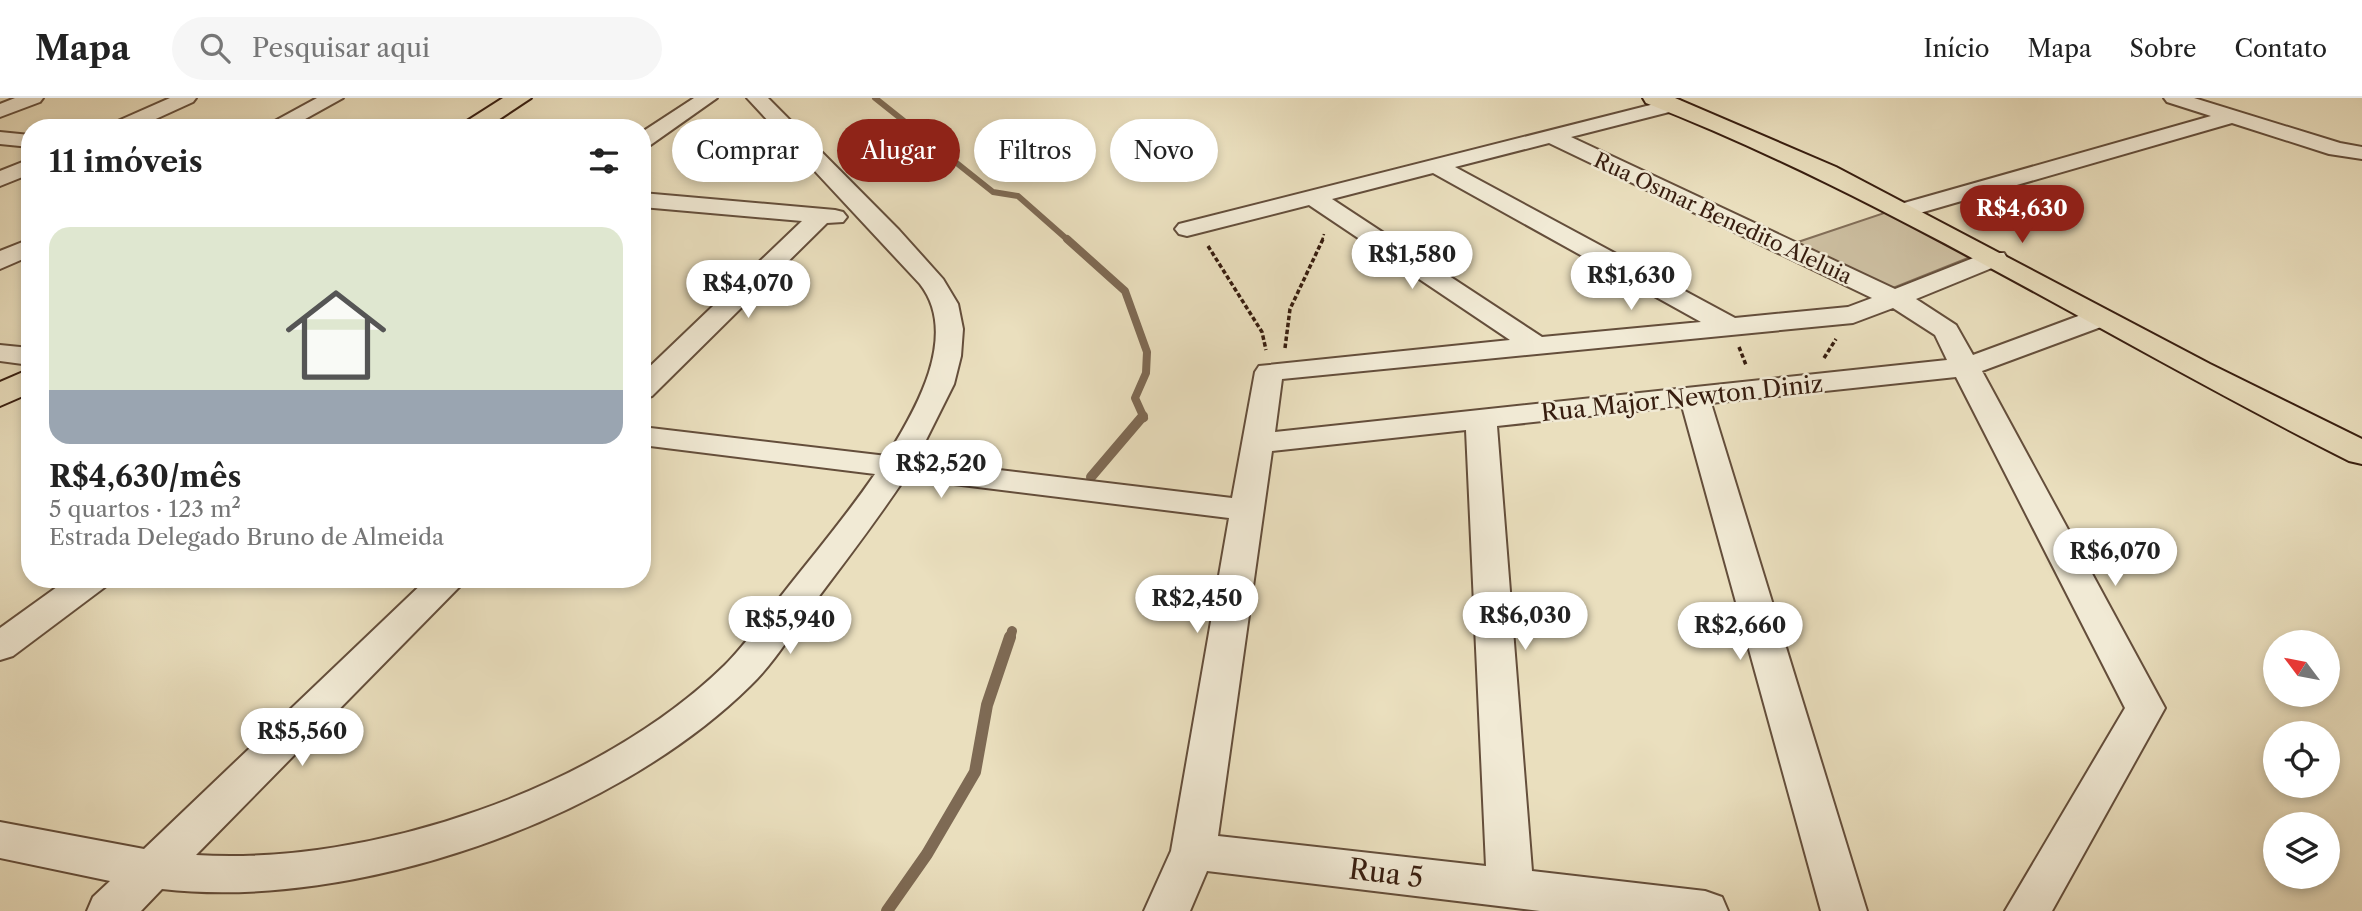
<!DOCTYPE html>
<html lang="pt">
<head>
<meta charset="utf-8">
<style>
  body { margin:0; font-family:"Libre Caslon Text",serif; background:#f6f6f6; color:#222; height:100vh; display:flex; flex-direction:column; font-size:26px; white-space:nowrap }
  * { box-sizing:border-box; margin:0 }
  p { font-size:23px; color:#767676 }
  .icon { flex:none; width:38px; height:38px; fill:none; stroke:currentColor; stroke-width:2; stroke-linecap:round; stroke-linejoin:round }
  .map { position:relative; flex:1; overflow:hidden }
  .drawer { position:absolute; left:21px; top:21px; width:630px; height:469px; display:flex; flex-direction:column; background:#fff; border-radius:28px; box-shadow:0 4px 10px #0003 }
  .drawer>* { flex:none }
  .top-card { position:absolute; left:672px; top:21px; width:665px; height:63px; display:flex; gap:14px }
  .needle { width:46px; rotate:302deg }
  .fabs { position:absolute; left:2263px; top:532px; display:grid; gap:14px }
  .fabs a { display:grid; place-items:center; width:77px; height:77px; border-radius:50%; background:#fff; box-shadow:0 4px 10px #0003; font-size:35px }
  .price { position:absolute; translate:-50% -60px; padding:0 16px; border-radius:24px; background:#fff; color:#222; font-size:23px; line-height:46px; filter:drop-shadow(0 2px 4px #0008) }
  .price::after { content:''; position:absolute; left:50%; top:42px; width:21px; height:16px; margin-left:-10px; background:inherit; clip-path:polygon(0 0,100% 0,50% 100%) }
  .price.current { background:#8f2418; color:#fff }
  ul { padding:0; list-style:none }
  li { display:grid; align-content:center; gap:14px; height:371px; padding:0 28px }
  li span { display:grid; place-items:center; height:217px; border-radius:21px; color:#555 }
  li>.icon { margin-inline-start:auto }
  span .icon { width:126px; height:126px; fill:#fffc; stroke-width:1 }
  li b { font-size:30px }
  h2 { display:flex; justify-content:space-between; align-items:center; height:84px; padding:0 28px; font-size:30px }
  .tag { padding:0 24px; border-radius:32px; background:#fff; box-shadow:0 4px 10px #0003; font-size:24px; line-height:63px }
  .tag.current { background:#8f2418; color:#fff }
  header { display:flex; align-items:center; gap:42px; box-sizing:border-box; height:98px; padding:0 35px; background:#fff; border-bottom:2px solid #e0e0e0 }
  header strong { font-size:33px }
  nav { display:flex; gap:38px; margin-inline-start:auto; font-size:24px }
  .search { width:490px; height:63px; background:#f6f6f6; display:flex; align-items:center; gap:18px; box-sizing:border-box; padding:0 24px; border-radius:38px; color:#767676; font-size:26px }
  .map>svg:first-child { display:block }
  .green { fill:#ccbea0; stroke:#826e58; stroke-width:2 }
  .lines { fill:none; stroke-linecap:round; stroke-linejoin:round }
  .stream-far3 { stroke:#7e6a54; stroke-width:6 }
  .stream-far2 { stroke:#7e6a54; stroke-width:8 }
  .stream-far1 { stroke:#7e6a54; stroke-width:10 }
  .stream { stroke:#7e6a54; stroke-width:12 }
  .minor-casing { stroke:#644e3b; stroke-width:4 }
  .major-casing { stroke:#371d0f; stroke-width:4 }
  .path-far1 { stroke:#371d0f; stroke-width:2.5; stroke-dasharray:3.5 2.5; stroke-linecap:butt }
  .path { stroke:#371d0f; stroke-width:3.5; stroke-dasharray:4.5 2.5; stroke-linecap:butt }
  .minor { fill:#f1ead5; fill-rule:evenodd }
  .major { fill:#eadfbe; fill-rule:evenodd }
  .labels { text-anchor:middle; dominant-baseline:central; stroke-width:5; stroke-linejoin:round; paint-order:stroke }
  .far-street-label { font-size:21px; fill:#371d0f; stroke:#f1ead5 }
  .street-label { font-size:24px; fill:#371d0f; stroke:#f1ead5 }
  .near-street-label { font-size:28px; fill:#371d0f; stroke:#f1ead5 }
</style>
</head>
<body>
<header>
<strong>Mapa</strong>
<div class="search"><svg class="icon" aria-label="search" viewBox="0 0 24 24"><circle cx="10" cy="10" r="6"/><path d="M15 15l6 6"/></svg>Pesquisar aqui</div>
<nav><a>Início</a><a>Mapa</a><a>Sobre</a><a>Contato</a></nav>
</header>
<div class="map">
<svg width="2362" height="813" viewBox="0 0 2362 813">
  <rect width="100%" height="100%" fill="#eadfbe"/>
  <filter id="stains"><feTurbulence type="fractalNoise" baseFrequency=".00286" numOctaves="4"/><feColorMatrix values="0 0 0 0 .2 0 0 0 0 .09 0 0 0 0 .02 0 0 0 .5 -.17"/></filter>
  <radialGradient id="worn" r=".72"><stop offset=".6" stop-color="#630" stop-opacity="0"/><stop offset="1" stop-color="#630" stop-opacity=".3"/></radialGradient>
  <polygon class="green" points="1890,113 1973,158 1893,190 1795,145"/>
  <g class="lines">
    <polyline class="stream-far3" points="875,0 993,94 1018,98 1069,143"/>
    <polyline class="stream-far2" points="1067,141 1125,193 1147,254 1146,275 1135,300 1144,320"/>
    <g class="stream-far1">
      <polyline points="1091,379 1143,318"/>
      <polyline points="1010,540 1012,533"/>
    </g>
    <polyline class="stream" points="887,813 927,756 975,674 987,607 1010,539"/>
    <defs>
      <g id="minor">
        <polygon points="15,0 43,0 40,4 0,19 0,6"/>
        <polygon points="170,0 196,0 193,4 136,30 108,30 111,26"/>
        <polygon points="317,0 343,0 289,30 262,30"/>
        <polygon points="694,0 717,0 649,48 642,50 642,34"/>
        <path d="M747,0H768L899,132L943,181L958,206L963,231L961,258L954,286L916,362L1232,400L1255,274L1259,268L1510,242L1309,107L1187,138L1179,136L1175,131L1179,126L1674,1L1681,3L1684,7L1681,11L1571,39L1895,191L1986,155H2004L2007,160L2004,165L1916,201L1956,227L1973,257L2089,214H2109L2112,220L2109,226L1982,273L2165,610L2052,813H2005L2125,610L1956,279L1711,305L1867,813H1821L1682,308L1497,328L1532,773L1705,793L1722,799L1728,813H1540L1207,773L1190,813H1144L1171,753L1229,420L905,380C875,425 841,469 808,513C790,538 773,566 750,588C613,723 354,813 162,791L141,813H87L93,799L110,783L0,760V724L144,751L427,481H467L196,757C371,768 598,691 725,567C747,545 765,518 785,493C815,455 847,417 875,376L642,347V329L887,358C915,313 960,237 920,186ZM1549,45L1872,200L1848,209L1735,220L1455,69ZM1433,75L1701,224L1542,239L1332,101ZM1893,210L1935,237L1947,262L1275,334L1282,281L1853,225ZM1466,332L1486,768L1218,738L1272,353Z"/>
        <polygon points="2164,0 2194,0 2340,45 2362,49 2362,61 2329,56 2232,25 1913,117 1897,117 1893,112 1897,107 2211,18 2167,4"/>
        <polygon points="0,34 30,37 30,49 0,46"/>
        <polygon points="30,61 30,76 0,88 0,73"/>
        <polygon points="642,95 835,112 843,114 847,119 843,124 827,125 652,298 642,301 642,276 802,123 642,109"/>
        <polygon points="30,141 30,158 0,171 0,153"/>
        <polygon points="0,247 30,250 30,267 0,263"/>
        <polygon points="68,481 110,481 105,489 13,558 0,562 0,530"/>
      </g>
      <g id="major">
        <polygon points="503,0 531,0 486,30 456,30"/>
        <path d="M1643,0H1675L1836,69L2210,266L2362,341V366L2349,363C2114,245 1891,101 1646,5Z"/>
        <polygon points="30,271 30,295 0,308 0,284"/>
      </g>
    </defs>
    <use href="#minor" class="minor-casing"/>
    <use href="#major" class="major-casing"/>
    <polyline class="path-far1" points="1322,143 1324,136"/>
    <g class="path">
      <polyline points="1208,148 1262,234 1266,252"/>
      <polyline points="1739,249 1746,267"/>
      <polyline points="1285,250 1290,211 1323,141"/>
      <polyline points="1824,260 1836,241"/>
    </g>
    <use href="#minor" class="minor"/>
    <use href="#major" class="major"/>
  </g>
  <g class="labels">
    <g class="far-street-label">
      <text transform="translate(1723 120) rotate(25)">Rua Osmar Benedito Aleluia</text>
    </g>
    <g class="street-label">
      <text transform="translate(1682 300) rotate(-6)">Rua Major Newton Diniz</text>
    </g>
    <g class="near-street-label">
      <text transform="translate(1386 775) rotate(7)">Rua 5</text>
    </g>
  </g>
  <rect width="100%" height="100%" filter="url(#stains)"/>
  <rect width="100%" height="100%" fill="url(#worn)"/>
</svg>
<div class="fabs">
<a><svg class="needle" viewBox="-14 -14 28 28"><path d="M0-13l5 13h-10z" fill="#e53935"/><path d="M0 13l5-13h-10z" fill="#767676"/></svg></a>
<a><svg class="icon" aria-label="locate" viewBox="0 0 24 24"><circle cx="12" cy="12" r="6"/><path d="M12 2v4M12 18v4M2 12h4M18 12h4"/></svg></a>
<a><svg class="icon" aria-label="layers" viewBox="0 0 24 24"><path d="M12 4l9 5-9 5-9-5zM3 14l9 5 9-5"/></svg></a>
</div>
<b class="price current" style="left:2022px;top:147px">R$4,630</b>
<b class="price" style="left:1412px;top:193px">R$1,580</b>
<b class="price" style="left:1631px;top:214px">R$1,630</b>
<b class="price" style="left:748px;top:222px">R$4,070</b>
<b class="price" style="left:941px;top:402px">R$2,520</b>
<b class="price" style="left:2115px;top:490px">R$6,070</b>
<b class="price" style="left:1197px;top:537px">R$2,450</b>
<b class="price" style="left:1525px;top:554px">R$6,030</b>
<b class="price" style="left:790px;top:558px">R$5,940</b>
<b class="price" style="left:1740px;top:564px">R$2,660</b>
<b class="price" style="left:302px;top:670px">R$5,560</b>
<div class="top-card">
<a class="tag">Comprar</a>
<a class="tag current">Alugar</a>
<a class="tag">Filtros</a>
<a class="tag">Novo</a>
</div>
<section class="drawer">
<h2>11 imóveis<svg class="icon" aria-label="filters" viewBox="0 0 24 24"><path d="M4 7h16M4 17h16"/><circle cx="9" cy="7" r="2"/><circle cx="15" cy="17" r="2"/></svg></h2>
<ul>
<li><span style="background:linear-gradient(#dfe7d0 75%,#9aa5b1 0)"><svg class="icon" aria-label="home" viewBox="0 0 24 24"><path d="M3 11l9-7 9 7M6 9v11h12V9"/></svg></span><div><b>R$4,630/mês</b><p>5 quartos · 123 m²</p><p>Estrada Delegado Bruno de Almeida</p></div></li>
</ul>
</section>
</div>
</body>
</html>
